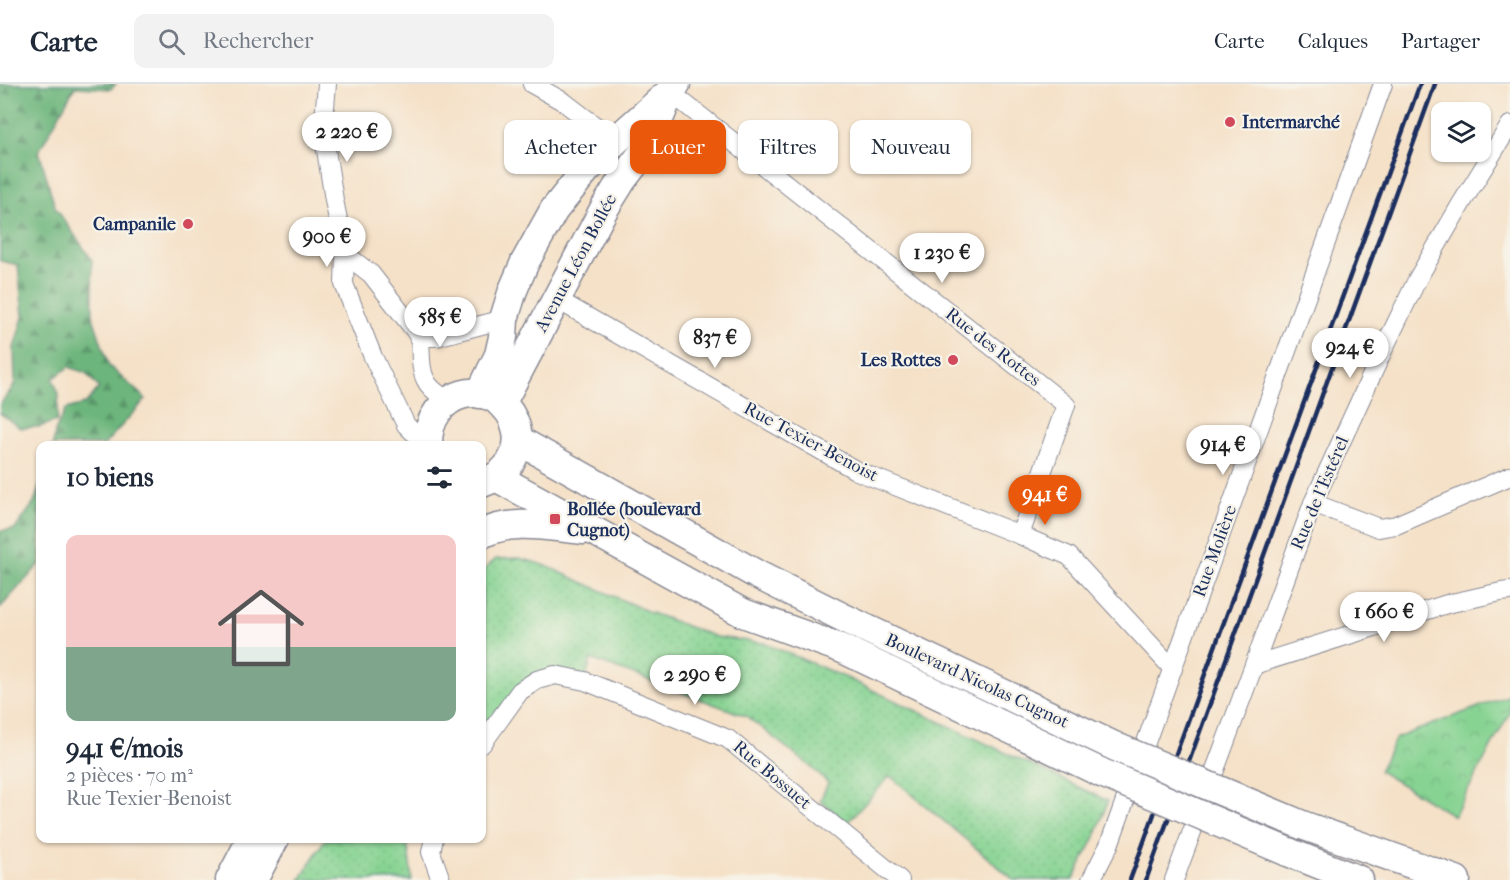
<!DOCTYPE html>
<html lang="fr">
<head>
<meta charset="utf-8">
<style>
  body { margin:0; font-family:"IM FELL French Canon",serif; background:#f2f2f3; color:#1f2937; height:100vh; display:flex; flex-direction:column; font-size:22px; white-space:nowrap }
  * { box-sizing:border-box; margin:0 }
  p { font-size:20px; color:#747a83 }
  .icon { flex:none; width:33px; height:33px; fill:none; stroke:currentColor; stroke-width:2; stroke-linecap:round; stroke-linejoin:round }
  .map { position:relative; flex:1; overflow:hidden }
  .side { position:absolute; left:36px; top:357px; width:450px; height:402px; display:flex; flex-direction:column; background:#fff; border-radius:12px; box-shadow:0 2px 4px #0004 }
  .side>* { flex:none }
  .banner { position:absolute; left:504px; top:36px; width:570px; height:54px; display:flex; gap:12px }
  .fabs { position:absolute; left:1431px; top:18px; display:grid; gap:12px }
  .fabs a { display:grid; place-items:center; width:60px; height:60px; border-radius:12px; background:#fff; box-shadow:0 2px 4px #0004; font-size:30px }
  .price { position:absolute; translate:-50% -51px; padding:0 14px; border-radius:21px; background:#fff; color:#222; font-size:20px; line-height:39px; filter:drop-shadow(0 2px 3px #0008) }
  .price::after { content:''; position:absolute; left:50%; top:36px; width:18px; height:14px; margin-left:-9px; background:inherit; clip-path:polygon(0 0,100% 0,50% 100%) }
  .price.selected { background:#ea580c; color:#fff }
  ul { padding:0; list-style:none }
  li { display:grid; align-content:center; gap:12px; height:318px; padding:0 30px }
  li+li { border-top:2px solid #e0e1e3 }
  li span { display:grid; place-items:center; height:186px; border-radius:12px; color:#555 }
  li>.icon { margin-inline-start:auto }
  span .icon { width:108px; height:108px; fill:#fffc; stroke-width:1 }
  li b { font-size:26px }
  h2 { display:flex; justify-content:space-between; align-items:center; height:72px; padding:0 30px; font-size:26px }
  .tag { padding:0 21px; border-radius:12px; background:#fff; box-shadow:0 2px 4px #0004; font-size:21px; line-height:54px }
  .tag.selected { background:#ea580c; color:#fff }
  header { display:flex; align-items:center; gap:36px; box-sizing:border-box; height:84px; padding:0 30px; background:#fff; border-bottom:2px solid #e0e1e3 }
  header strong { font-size:28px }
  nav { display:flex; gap:33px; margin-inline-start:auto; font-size:21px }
  .search { width:420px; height:54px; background:#f2f2f3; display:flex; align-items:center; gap:15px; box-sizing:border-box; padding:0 21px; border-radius:12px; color:#747a83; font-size:22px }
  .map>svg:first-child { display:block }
  .grass { fill:url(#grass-dots); stroke:#508178; stroke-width:1.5 }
  .forest { fill:url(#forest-firs); stroke:#44726d; stroke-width:1.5 }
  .park { fill:url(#park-crowns); stroke:#508178; stroke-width:1.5 }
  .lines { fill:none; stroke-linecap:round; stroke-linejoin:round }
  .minor-casing { stroke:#888893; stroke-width:20 }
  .primary-casing { stroke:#888893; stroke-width:31 }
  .minor { stroke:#fff; stroke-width:18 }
  .primary { stroke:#fff; stroke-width:28 }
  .rail { stroke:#1b2f5e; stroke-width:4.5 }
  .primary-bridge-casing { stroke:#888893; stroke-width:31; stroke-linecap:butt }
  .primary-bridge { stroke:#fff; stroke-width:28 }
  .poi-dot { fill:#d1495b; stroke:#f7f3e8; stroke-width:2 }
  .labels { text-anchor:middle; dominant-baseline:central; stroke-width:4.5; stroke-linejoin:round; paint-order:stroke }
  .poi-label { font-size:18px; font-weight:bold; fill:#1b2f5e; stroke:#f7f3e8; text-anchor:start }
  .street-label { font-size:18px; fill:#1b2f5e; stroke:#f7f3e8 }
</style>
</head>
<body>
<header>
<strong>Carte</strong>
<div class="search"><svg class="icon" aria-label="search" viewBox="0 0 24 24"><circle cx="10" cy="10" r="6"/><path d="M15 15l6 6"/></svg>Rechercher</div>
<nav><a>Carte</a><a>Calques</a><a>Partager</a></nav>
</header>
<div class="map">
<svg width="1510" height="796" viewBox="0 0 1510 796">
  <defs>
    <pattern id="grass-dots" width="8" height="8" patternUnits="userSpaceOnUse" patternTransform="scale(1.5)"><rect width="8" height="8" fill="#86d392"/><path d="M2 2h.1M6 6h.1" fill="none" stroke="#73b580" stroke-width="1.8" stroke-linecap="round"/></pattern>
    <pattern id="forest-firs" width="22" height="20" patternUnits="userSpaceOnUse" patternTransform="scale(1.5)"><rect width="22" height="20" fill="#6cb57c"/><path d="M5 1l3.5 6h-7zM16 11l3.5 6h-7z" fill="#589469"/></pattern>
    <pattern id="park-crowns" width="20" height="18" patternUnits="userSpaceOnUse" patternTransform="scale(1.5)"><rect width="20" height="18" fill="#86d392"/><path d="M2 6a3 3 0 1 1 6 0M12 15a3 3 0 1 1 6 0" fill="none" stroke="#73b580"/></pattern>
  </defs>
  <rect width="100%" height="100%" fill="#f7f3e8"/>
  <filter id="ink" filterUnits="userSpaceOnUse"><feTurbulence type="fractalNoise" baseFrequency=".0167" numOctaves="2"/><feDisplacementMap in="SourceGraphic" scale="12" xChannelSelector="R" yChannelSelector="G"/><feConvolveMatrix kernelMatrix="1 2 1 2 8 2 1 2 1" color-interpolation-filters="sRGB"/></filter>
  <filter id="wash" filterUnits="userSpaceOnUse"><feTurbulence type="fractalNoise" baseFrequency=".008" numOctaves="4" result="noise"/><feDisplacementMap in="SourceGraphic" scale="24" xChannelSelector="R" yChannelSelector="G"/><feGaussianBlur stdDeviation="1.35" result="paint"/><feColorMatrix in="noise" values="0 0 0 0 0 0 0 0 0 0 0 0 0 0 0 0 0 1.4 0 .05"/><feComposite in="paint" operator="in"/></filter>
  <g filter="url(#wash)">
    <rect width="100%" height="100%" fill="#f5e1c8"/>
    <g class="grass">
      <polygon points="519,474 544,481 649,528 716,553 764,559 849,595 1108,717 1095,753 1073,796 1014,796 890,692 847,739 820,717 828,699 810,682 746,632 591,575 585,597 537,596 482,659 482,487 496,475"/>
      <polygon points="325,755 407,755 412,796 300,796"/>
    </g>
    <g class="forest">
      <polygon points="0,0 116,0 111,5 75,3 39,67 55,123 92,176 93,233 109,282 146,315 104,361 53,361 55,347 66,325 85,320 99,304 86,289 69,283 53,295 59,310 57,337 39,343 20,344 0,329 0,321 15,300 14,264 23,233 18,181 0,177"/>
      <polygon points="40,400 40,480 0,524 0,447 15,445 34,419"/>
    </g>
    <polygon class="park" points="1510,611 1510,628 1454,732 1379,687 1396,654"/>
  </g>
  <g filter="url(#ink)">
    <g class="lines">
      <defs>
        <g id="minor">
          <polyline points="327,0 323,47 334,116 345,170 344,200 373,273 406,341 413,348 428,356"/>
          <polyline points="532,0 564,18 615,57"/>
          <polyline points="670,8 1066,321 1020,451"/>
          <path d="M345,170L371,190L416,248C422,258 420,265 421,276C422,297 430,306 448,316"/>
          <polyline points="556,215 857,387 1020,451 1069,472 1173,585"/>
          <polyline points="416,248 426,253 436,253 504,235"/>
          <polyline points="1313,419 1379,444 1396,441 1510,392"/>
          <polyline points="1254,581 1447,520 1501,508 1510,507"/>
          <polyline points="482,660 520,607 537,596 555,591 585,597 728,655 900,796"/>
          <polyline points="434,754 431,768 441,796"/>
          <polyline points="1091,796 1109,761 1383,0"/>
          <polyline points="1174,796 1254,581 1313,419 1386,260 1418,194 1461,120 1510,41"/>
        </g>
        <g id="primary">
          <polyline points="480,310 499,271 503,253 504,235 513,206 525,178 554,126 586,86 615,57 670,8 676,0"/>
          <polyline points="501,320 604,125 622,96 642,70 651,55 668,13"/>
          <polyline points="518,356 756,490 844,534 1116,663"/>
          <path d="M428,362C426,306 493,289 514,337C518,347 519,359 515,369C509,385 497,394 482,399"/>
          <polyline points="496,393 743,529 843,565 1102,689"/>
          <path d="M482,450C512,434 550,443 583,446"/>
          <polyline points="1302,741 1456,796"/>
          <polyline points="1288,768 1359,796"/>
          <polyline points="230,796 252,754"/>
          <polyline points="253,796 275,754"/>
        </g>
      </defs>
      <use href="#minor" class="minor-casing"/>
      <use href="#primary" class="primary-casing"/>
      <use href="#minor" class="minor"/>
      <use href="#primary" class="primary"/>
      <g class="rail">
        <polyline points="1130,796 1420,0"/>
        <polyline points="1146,796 1435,0"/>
      </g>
      <defs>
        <g id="primary-bridge">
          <polyline points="1116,663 1302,741"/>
          <polyline points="1102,689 1288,768"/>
        </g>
      </defs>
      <use href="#primary-bridge" class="primary-bridge-casing"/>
      <use href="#primary-bridge" class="primary-bridge"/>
    </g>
  </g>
  <g class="poi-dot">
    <circle cx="1230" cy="38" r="6"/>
    <circle cx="188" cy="140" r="6"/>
    <circle cx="953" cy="276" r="6"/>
    <rect x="549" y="429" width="12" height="12" rx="3"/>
  </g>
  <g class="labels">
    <g class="poi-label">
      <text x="1242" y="38">Intermarché</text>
      <text x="176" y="140" text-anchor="end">Campanile</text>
      <text x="941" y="276" text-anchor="end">Les Rottes</text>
      <text x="567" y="425">Bollée (boulevard<tspan x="567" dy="21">Cugnot)</tspan></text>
    </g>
    <g class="street-label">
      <text transform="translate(576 179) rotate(-62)">Avenue Léon Bollée</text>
      <text transform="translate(993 263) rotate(38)">Rue des Rottes</text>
      <text transform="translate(811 358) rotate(28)">Rue Texier-Benoist</text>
      <text transform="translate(1320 409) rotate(-67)">Rue de l'Estérel</text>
      <text transform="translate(1215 467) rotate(-70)">Rue Molière</text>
      <text transform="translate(977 597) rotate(25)">Boulevard Nicolas Cugnot</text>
      <text transform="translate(772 691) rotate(40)">Rue Bossuet</text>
    </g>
  </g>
</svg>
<div class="fabs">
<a><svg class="icon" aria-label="layers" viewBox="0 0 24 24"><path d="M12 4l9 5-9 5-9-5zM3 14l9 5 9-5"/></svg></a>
</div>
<b class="price" style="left:347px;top:79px">2 220 €</b>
<b class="price" style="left:327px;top:184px">900 €</b>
<b class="price" style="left:942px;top:200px">1 230 €</b>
<b class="price" style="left:440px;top:264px">585 €</b>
<b class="price" style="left:715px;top:285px">837 €</b>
<b class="price" style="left:1350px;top:295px">924 €</b>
<b class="price" style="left:1223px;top:392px">914 €</b>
<b class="price selected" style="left:1045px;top:442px">941 €</b>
<b class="price" style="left:1384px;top:559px">1 660 €</b>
<b class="price" style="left:695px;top:622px">2 290 €</b>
<div class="banner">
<a class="tag">Acheter</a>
<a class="tag selected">Louer</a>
<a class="tag">Filtres</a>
<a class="tag">Nouveau</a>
</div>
<section class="side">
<h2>10 biens<svg class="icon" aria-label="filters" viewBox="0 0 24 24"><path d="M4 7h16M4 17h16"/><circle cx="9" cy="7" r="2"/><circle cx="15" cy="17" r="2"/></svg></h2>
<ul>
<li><span style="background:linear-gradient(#f6c9c9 60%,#7fa58c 0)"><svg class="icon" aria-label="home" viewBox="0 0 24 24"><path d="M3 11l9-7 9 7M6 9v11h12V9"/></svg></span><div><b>941 €/mois</b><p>2 pièces · 70 m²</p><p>Rue Texier-Benoist</p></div></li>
</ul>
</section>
</div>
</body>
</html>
